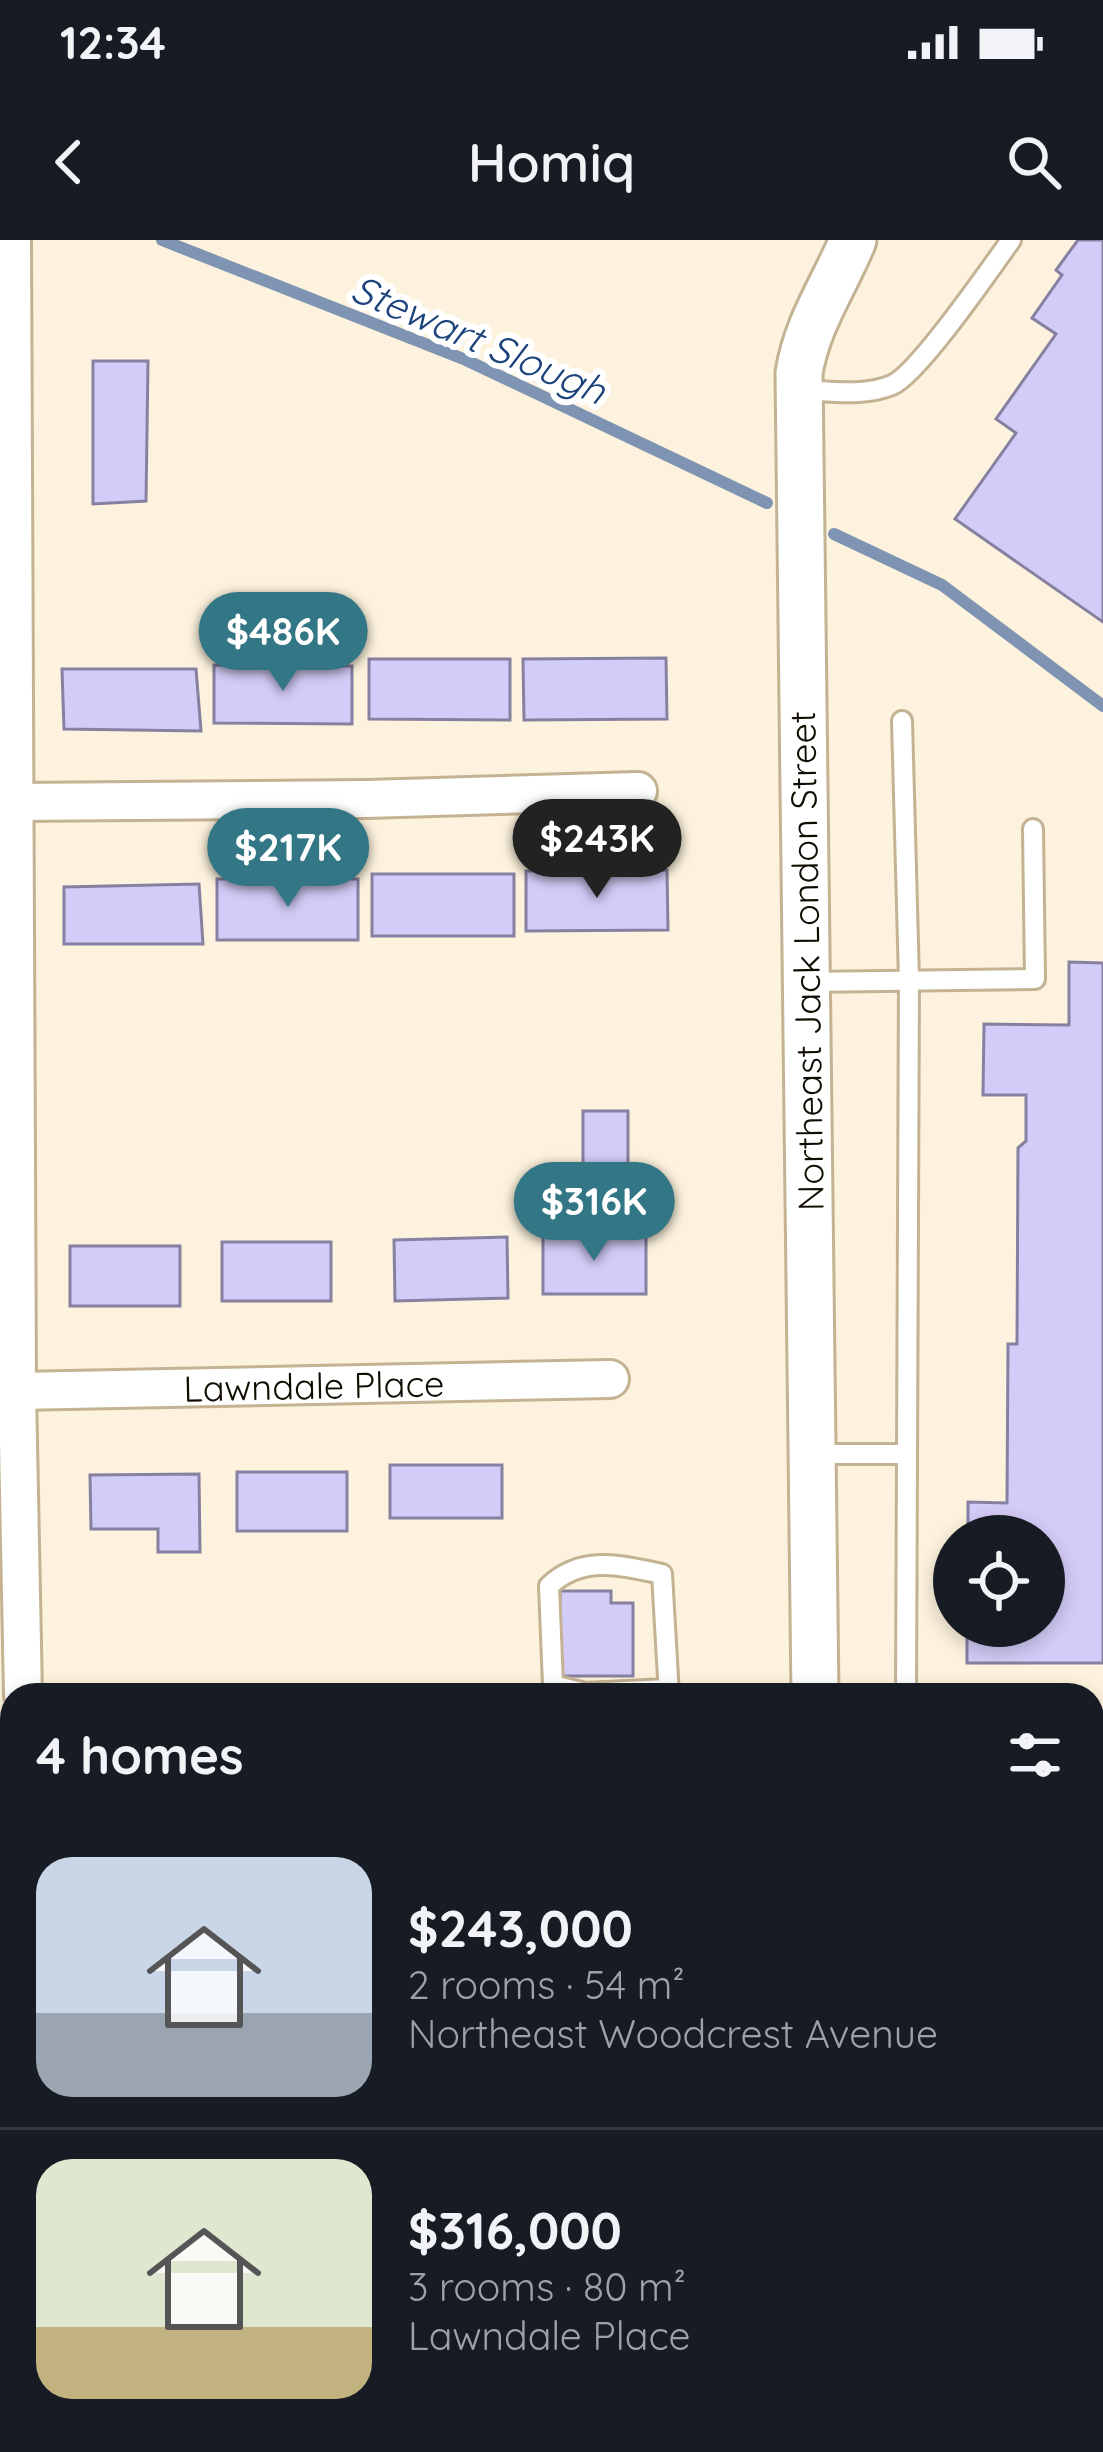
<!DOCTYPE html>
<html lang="en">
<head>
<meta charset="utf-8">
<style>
  body { margin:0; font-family:Quicksand,sans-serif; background:#242831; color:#f1f3f6; height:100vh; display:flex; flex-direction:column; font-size:45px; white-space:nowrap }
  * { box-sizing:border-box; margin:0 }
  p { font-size:39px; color:#9ea1a6 }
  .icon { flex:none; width:66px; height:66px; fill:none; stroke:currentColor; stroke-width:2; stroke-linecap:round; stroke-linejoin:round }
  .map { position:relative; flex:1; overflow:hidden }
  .side { position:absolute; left:0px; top:1443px; width:1104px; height:771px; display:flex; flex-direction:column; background:#171b24; border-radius:36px 36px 0 0; box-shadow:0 6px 18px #0003 }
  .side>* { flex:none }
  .buttons { position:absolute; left:933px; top:1275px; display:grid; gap:24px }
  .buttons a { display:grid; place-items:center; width:132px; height:132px; border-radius:50%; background:#171b24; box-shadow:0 6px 18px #0003; font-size:60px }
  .price { position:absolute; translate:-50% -102px; padding:0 27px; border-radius:42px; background:#337787; color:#fff; font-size:39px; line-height:78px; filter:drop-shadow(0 3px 6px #0008) }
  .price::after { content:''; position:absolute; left:50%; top:72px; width:36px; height:27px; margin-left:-18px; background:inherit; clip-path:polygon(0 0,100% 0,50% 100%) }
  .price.on { background:#222; color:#fff }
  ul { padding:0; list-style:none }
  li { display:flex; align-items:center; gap:36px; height:300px; padding:0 36px }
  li+li { border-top:3px solid #363941 }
  li span { display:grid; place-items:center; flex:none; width:336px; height:240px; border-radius:36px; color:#555 }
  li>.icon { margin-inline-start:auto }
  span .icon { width:144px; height:144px; fill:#fffc; stroke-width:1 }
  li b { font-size:51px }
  h2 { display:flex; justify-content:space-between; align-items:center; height:144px; padding:0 36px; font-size:51px }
  .status { display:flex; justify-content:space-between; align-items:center; height:84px; padding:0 60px; background:#171b24; direction:ltr }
  .status svg { height:33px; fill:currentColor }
  header { display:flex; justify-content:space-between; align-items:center; height:156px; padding:0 36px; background:#171b24; font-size:54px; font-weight:600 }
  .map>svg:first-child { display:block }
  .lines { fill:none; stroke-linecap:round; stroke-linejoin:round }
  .stream { stroke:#7e94b2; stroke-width:12 }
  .building { fill:#d4ccf8; stroke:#8680a1; stroke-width:3 }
  .service-casing { stroke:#c4b392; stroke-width:24 }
  .minor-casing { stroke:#c4b392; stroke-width:42 }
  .tertiary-casing { stroke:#c4b392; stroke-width:51 }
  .primary-casing { stroke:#865431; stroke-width:63 }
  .path { stroke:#898272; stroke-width:8; stroke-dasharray:6 6; stroke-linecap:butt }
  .service { stroke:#fff; stroke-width:18 }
  .minor { stroke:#fff; stroke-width:36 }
  .tertiary { stroke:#fff; stroke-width:45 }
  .primary { stroke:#dcb092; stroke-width:57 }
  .rail { stroke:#3b3529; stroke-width:9; stroke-dasharray:21 21; stroke-linecap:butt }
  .labels { text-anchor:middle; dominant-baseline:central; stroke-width:12; stroke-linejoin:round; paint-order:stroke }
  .street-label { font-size:36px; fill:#110c02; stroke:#fff }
  .water-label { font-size:39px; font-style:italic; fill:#1b427b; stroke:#fff }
</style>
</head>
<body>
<div class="status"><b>12:34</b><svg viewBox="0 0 49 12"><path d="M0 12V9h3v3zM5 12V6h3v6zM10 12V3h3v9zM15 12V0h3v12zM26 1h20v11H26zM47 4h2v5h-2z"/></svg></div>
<header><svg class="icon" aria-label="back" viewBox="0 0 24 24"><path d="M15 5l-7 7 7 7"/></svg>Homiq<svg class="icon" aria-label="search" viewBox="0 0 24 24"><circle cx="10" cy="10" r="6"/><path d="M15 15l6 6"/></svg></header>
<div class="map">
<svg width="1103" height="2212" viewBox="0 0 1103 2212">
  <rect width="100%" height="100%" fill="#fcf2dd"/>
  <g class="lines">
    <g class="stream">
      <polyline points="162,0 466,120 767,263"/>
      <polyline points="834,294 942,345 1103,466"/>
    </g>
  </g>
  <g class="building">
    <polygon points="1078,0 1103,0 1103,382 955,279 1016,193 996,179 1056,94 1032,78 1062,35 1056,30"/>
    <polygon points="93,121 148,121 146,261 93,264"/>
    <polygon points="666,418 667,479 524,480 523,419"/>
    <polygon points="369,419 510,419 510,480 369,479"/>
    <polygon points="214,425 352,426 352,484 214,483"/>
    <polygon points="62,429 196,429 201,491 64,489"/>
    <polygon points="667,630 668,690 526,691 526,631"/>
    <rect x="372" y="634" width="142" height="62"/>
    <rect x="217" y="639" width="141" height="61"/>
    <polygon points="199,644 203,704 64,704 64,647"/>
    <polygon points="1069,722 1103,723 1103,1423 967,1423 967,1386 1044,1386 1044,1296 968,1296 968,1262 1007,1263 1008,1104 1017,1104 1018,908 1026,901 1026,855 983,855 984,784 1069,785"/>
    <rect x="583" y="871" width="45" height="61"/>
    <rect x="543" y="994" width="103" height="60"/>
    <polygon points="507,997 508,1058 395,1061 394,1000"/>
    <rect x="222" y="1002" width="109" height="59"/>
    <rect x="70" y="1006" width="110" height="60"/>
    <rect x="390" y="1225" width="112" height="53"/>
    <rect x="237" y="1232" width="110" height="59"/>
    <polygon points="199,1234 200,1312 158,1312 158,1289 91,1289 90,1235"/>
    <polygon points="560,1351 611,1351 611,1363 633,1363 633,1436 560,1436"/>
    <rect x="0" y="1888" width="12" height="252"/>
  </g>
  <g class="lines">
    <defs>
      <g id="service">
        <path d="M799,150C828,151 864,157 892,145C918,134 991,28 1011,0"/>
        <polyline points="902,481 909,740 906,1455"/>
        <polyline points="806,742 1035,739 1033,589"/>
        <polyline points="812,1214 907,1214"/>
        <path d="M668,1449L585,1453L553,1445L549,1346C582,1315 620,1325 662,1334L669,1455"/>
        <polyline points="14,2202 62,2212"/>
        <polyline points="490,2202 490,2212"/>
      </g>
      <g id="minor">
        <polyline points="12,0 17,1151 23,1455"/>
        <polyline points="16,562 367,559 638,551"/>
        <path id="s1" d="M17,1151L610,1139"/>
      </g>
      <path id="tertiary" d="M815,1455L799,133C807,83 834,46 853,0"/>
      <g id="primary">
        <polyline points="1092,1737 1103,1736"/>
        <polyline points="0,1765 12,1764"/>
      </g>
    </defs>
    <use href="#service" class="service-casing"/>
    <use href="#minor" class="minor-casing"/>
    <use href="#tertiary" class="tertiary-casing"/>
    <use href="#primary" class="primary-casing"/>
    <polyline class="path" points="1092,1676 1103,1675"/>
    <use href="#service" class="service"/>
    <use href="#minor" class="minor"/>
    <use href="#tertiary" class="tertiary"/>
    <use href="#primary" class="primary"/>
    <g class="rail">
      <polyline points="1092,1845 1103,1831"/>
      <polyline points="821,2212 829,2202"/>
    </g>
  </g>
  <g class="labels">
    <g class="street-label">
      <text transform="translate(806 721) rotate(-91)">Northeast Jack London Street</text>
      <text stroke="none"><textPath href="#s1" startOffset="297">Lawndale Place</textPath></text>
    </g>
    <g class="water-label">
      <text transform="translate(479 99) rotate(23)">Stewart Slough</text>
    </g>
  </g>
</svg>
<div class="buttons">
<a><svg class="icon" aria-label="locate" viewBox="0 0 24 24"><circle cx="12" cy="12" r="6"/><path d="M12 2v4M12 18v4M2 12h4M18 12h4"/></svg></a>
</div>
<b class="price" style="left:283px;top:454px">$486K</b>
<b class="price on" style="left:597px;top:661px">$243K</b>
<b class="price" style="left:288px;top:670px">$217K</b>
<b class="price" style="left:594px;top:1024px">$316K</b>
<section class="side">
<h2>4 homes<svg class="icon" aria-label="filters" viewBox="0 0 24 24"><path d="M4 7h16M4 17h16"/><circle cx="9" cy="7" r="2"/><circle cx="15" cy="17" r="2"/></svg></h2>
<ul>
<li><span style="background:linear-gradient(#c9d6e8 65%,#9aa5b1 0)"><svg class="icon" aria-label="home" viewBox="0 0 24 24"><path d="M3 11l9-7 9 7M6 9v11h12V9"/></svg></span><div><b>$243,000</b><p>2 rooms · 54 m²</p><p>Northeast Woodcrest Avenue</p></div></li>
<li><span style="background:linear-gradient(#dfe7d0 70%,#c2b280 0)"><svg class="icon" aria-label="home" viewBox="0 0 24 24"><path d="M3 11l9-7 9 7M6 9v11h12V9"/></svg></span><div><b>$316,000</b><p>3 rooms · 80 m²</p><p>Lawndale Place</p></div></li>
</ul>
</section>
</div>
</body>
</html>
